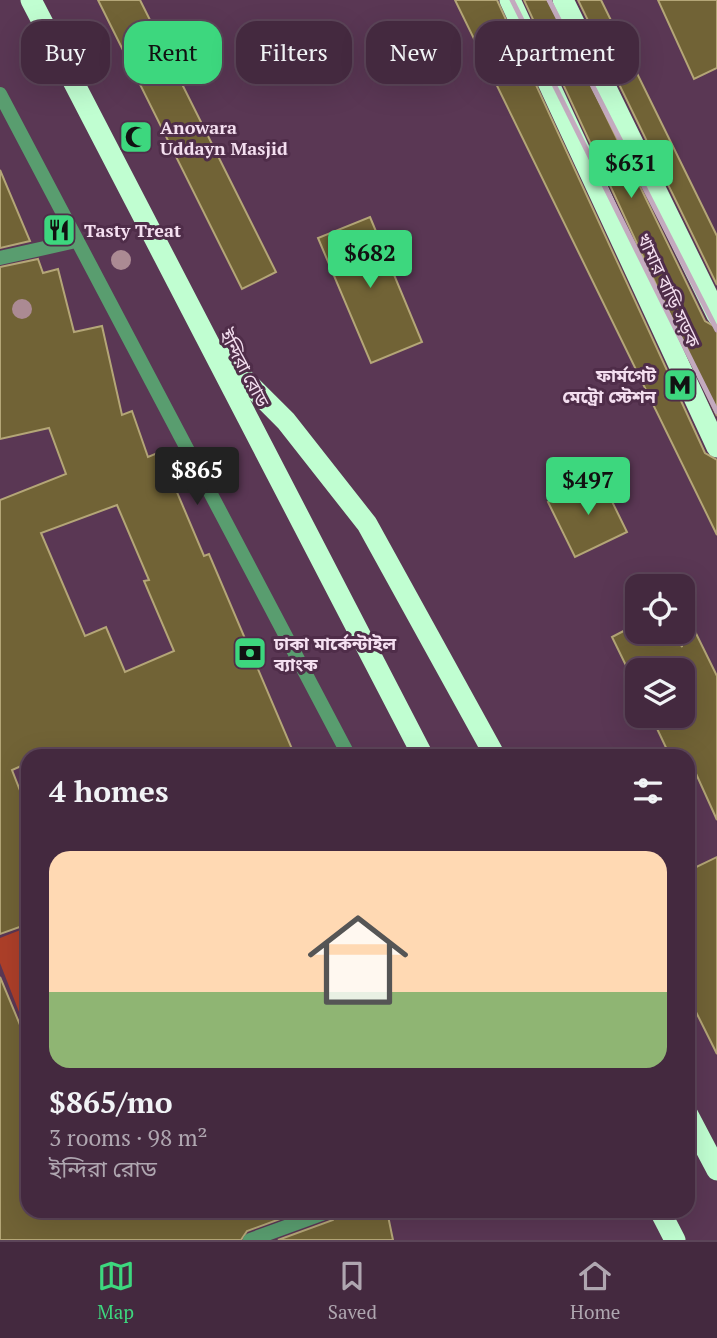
<!DOCTYPE html>
<html lang="en">
<head>
<meta charset="utf-8">
<style>
  body { margin:0; font-family:"PT Serif","Noto Sans Bengali",serif; background:#4e354a; color:#f1f3f6; height:100vh; display:flex; flex-direction:column; font-size:26px; white-space:nowrap }
  * { box-sizing:border-box; margin:0 }
  p { font-size:23px; color:#afa6b0 }
  .icon { flex:none; width:38px; height:38px; fill:none; stroke:currentColor; stroke-width:2; stroke-linecap:round; stroke-linejoin:round }
  .map { position:relative; flex:1; overflow:hidden }
  .sheet { position:absolute; left:21px; top:749px; width:674px; height:469px; display:flex; flex-direction:column; background:#44293f; border-radius:21px; box-shadow:0 7px 28px #0002,0 0 0 2px #5c4559 }
  .sheet>* { flex:none }
  .guide { position:absolute; left:21px; top:21px; width:676px; height:63px; display:flex; gap:14px }
  .buttons { position:absolute; left:625px; top:574px; display:grid; gap:14px }
  .buttons a { display:grid; place-items:center; width:70px; height:70px; border-radius:14px; background:#44293f; box-shadow:0 7px 28px #0002,0 0 0 2px #5c4559; font-size:35px }
  .price { position:absolute; translate:-50% -60px; padding:0 16px; border-radius:7px; background:#3dd77e; color:#111; font-size:23px; line-height:46px; filter:drop-shadow(0 2px 4px #0008) }
  .price::after { content:''; position:absolute; left:50%; top:42px; width:21px; height:16px; margin-left:-10px; background:inherit; clip-path:polygon(0 0,100% 0,50% 100%) }
  .price.on { background:#222; color:#fff }
  ul { padding:0; list-style:none }
  li { display:grid; align-content:center; gap:14px; height:371px; padding:0 28px }
  li+li { border-top:2px solid #5c4559 }
  li span { display:grid; place-items:center; height:217px; border-radius:21px; color:#555 }
  li>.icon { margin-inline-start:auto }
  span .icon { width:126px; height:126px; fill:#fffc; stroke-width:1 }
  li b { font-size:30px }
  h2 { display:flex; justify-content:space-between; align-items:center; height:84px; padding:0 28px; font-size:30px }
  .chip { padding:0 24px; border-radius:21px; background:#44293f; box-shadow:0 7px 28px #0002,0 0 0 2px #5c4559; font-size:24px; line-height:63px }
  .chip.on { background:#3dd77e; color:#111 }
  .tab-bar { display:flex; justify-content:space-around; align-items:center; height:98px; border-top:2px solid #5c4559; background:#44293f; font-size:19px; color:#afa6b0 }
  .tab-bar a { display:grid; justify-items:center; gap:4px }
  .tab-bar .on { color:#3dd77e }
  .map>svg:first-child { display:block }
  .green { fill:#ad3f29 }
  .building { fill:#716336; stroke:#b4a677; stroke-width:2; fill-rule:evenodd }
  .lines { fill:none; stroke-linecap:round; stroke-linejoin:round }
  .street { stroke:#599d6f; stroke-width:14 }
  .highway { stroke:#c0fed1; stroke-width:21 }
  .rail { stroke:#c4aabf; stroke-width:5 }
  .tree { fill:#ab8a93 }
  .labels { text-anchor:middle; dominant-baseline:central; stroke-width:6; stroke-linejoin:round; paint-order:stroke }
  .poi-label { font-size:18px; font-weight:bold; fill:#f4dff0; stroke:#4f2d49; text-anchor:start }
  .street-label { font-size:18px; fill:#f4dff0; stroke:#4f2d49 }
</style>
</head>
<body>
<div class="map">
<svg width="717" height="1240" viewBox="0 0 717 1240">
  <rect width="100%" height="100%" fill="#5a3754"/>
  <polygon class="green" points="28,927 28,1035 0,963 0,938"/>
  <g class="building">
    <polygon points="98,0 140,0 276,272 242,289"/>
    <polygon points="455,0 497,0 705,453 717,460 717,535"/>
    <polygon points="524,0 550,0 705,321 717,328 717,416"/>
    <polygon points="578,0 601,0 717,236 717,285"/>
    <polygon points="658,0 717,0 717,68 694,79"/>
    <polygon points="0,170 30,241 0,248"/>
    <polygon points="370,217 422,342 371,363 318,238"/>
    <path d="M38,259L43,273L58,269L74,332L102,326L122,415L132,411L148,457L160,452L204,556L209,554L295,756H28V763L12,770L28,811V924L0,934V500L66,474L49,428L0,439V267ZM117,505L149,580L144,581L174,651L125,672L106,627L85,636L41,533Z"/>
    <polygon points="600,477 627,532 575,557 548,502"/>
    <polygon points="682,605 717,676 717,820 688,756 670,756 651,716 682,716 682,670 637,670 637,688 612,637 637,624 637,632 675,632 682,647"/>
    <polygon points="717,857 717,1054 688,996 688,871"/>
    <polygon points="0,977 28,1044 28,1211 302,1211 247,1231 241,1240 0,1240"/>
    <polygon points="339,1211 387,1211 393,1240 278,1240 333,1220"/>
  </g>
  <g class="lines">
    <g class="street">
      <polyline points="0,94 349,756"/>
      <polyline points="0,258 76,241"/>
      <polyline points="250,1240 330,1211"/>
    </g>
    <g class="highway">
      <polyline points="31,0 423,756"/>
      <polyline points="510,0 717,447"/>
      <polyline points="563,0 717,315"/>
      <polyline points="221,356 286,421 367,524 495,756"/>
      <polyline points="688,1115 717,1170"/>
      <polyline points="660,1211 675,1240"/>
    </g>
    <g class="rail">
      <polyline points="512,0 717,412"/>
      <polyline points="549,0 717,330"/>
    </g>
  </g>
  <g class="tree">
    <circle cx="121" cy="260" r="10"/>
    <circle cx="22" cy="309" r="10"/>
  </g>
  <defs>
    <symbol id="mosque-square" viewBox="-11 -11 22 22"><rect x="-9" y="-9" width="18" height="18" rx="4" fill="#3dd77e" stroke="#4f2d49"/><path d="M3.5-4.9A6 6 0 1 0 3.5 4.9A5 5 0 1 1 3.5-4.9Z" fill="#111"/></symbol>
    <symbol id="restaurant-square" viewBox="-11 -11 22 22"><rect x="-9" y="-9" width="18" height="18" rx="4" fill="#3dd77e" stroke="#4f2d49"/><path d="M-5-6h1v4h1v-4h1v4h1v-4h1v5L-1.5 .5V6h-2V.5L-5-1ZM5-6V6H3V1.5H1.5Q1.5-4 5-6Z" fill="#111"/></symbol>
    <symbol id="metro-square" viewBox="-11 -11 22 22"><rect x="-9" y="-9" width="18" height="18" rx="4" fill="#3dd77e" stroke="#4f2d49"/><path d="M-5.5 5V-5H-3L0 0L3-5H5.5V5H3V-.5L0 4L-3-.5V5Z" fill="#111"/></symbol>
    <symbol id="bank-square" viewBox="-11 -11 22 22"><rect x="-9" y="-9" width="18" height="18" rx="4" fill="#3dd77e" stroke="#4f2d49"/><path d="M-6-4H6V4H-6ZM0-2.3a2.3 2.3 0 1 0 0 4.6a2.3 2.3 0 1 0 0-4.6Z" fill="#111"/></symbol>
  </defs>
  <g fill-rule="evenodd">
    <use href="#mosque-square" x="117" y="118" width="38" height="38"/>
    <use href="#restaurant-square" x="40" y="211" width="38" height="38"/>
    <use href="#metro-square" x="661" y="366" width="38" height="38"/>
    <use href="#bank-square" x="231" y="634" width="38" height="38"/>
  </g>
  <g class="labels">
    <g class="poi-label">
      <text x="160" y="127">Anowara<tspan x="160" dy="21">Uddayn Masjid</tspan></text>
      <text x="84" y="230">Tasty Treat</text>
      <text x="656" y="375" text-anchor="end">ফার্মগেট<tspan x="656" dy="21">মেট্রো স্টেশন</tspan></text>
      <text x="274" y="643">ঢাকা মার্কেন্টাইল<tspan x="274" dy="21">ব্যাংক</tspan></text>
    </g>
    <g class="street-label">
      <text transform="translate(669 290) rotate(65)">খামার বাড়ি সড়ক</text>
      <text transform="translate(245 368) rotate(62)">ইন্দিরা রোড</text>
    </g>
  </g>
</svg>
<div class="buttons">
<a><svg class="icon" aria-label="locate" viewBox="0 0 24 24"><circle cx="12" cy="12" r="6"/><path d="M12 2v4M12 18v4M2 12h4M18 12h4"/></svg></a>
<a><svg class="icon" aria-label="layers" viewBox="0 0 24 24"><path d="M12 4l9 5-9 5-9-5zM3 14l9 5 9-5"/></svg></a>
</div>
<b class="price" style="left:631px;top:200px">$631</b>
<b class="price" style="left:370px;top:290px">$682</b>
<b class="price on" style="left:197px;top:507px">$865</b>
<b class="price" style="left:588px;top:517px">$497</b>
<div class="guide">
<a class="chip">Buy</a>
<a class="chip on">Rent</a>
<a class="chip">Filters</a>
<a class="chip">New</a>
<a class="chip">Apartment</a>
</div>
<section class="sheet">
<h2>4 homes<svg class="icon" aria-label="filters" viewBox="0 0 24 24"><path d="M4 7h16M4 17h16"/><circle cx="9" cy="7" r="2"/><circle cx="15" cy="17" r="2"/></svg></h2>
<ul>
<li><span style="background:linear-gradient(#ffd9b3 65%,#8fb573 0)"><svg class="icon" aria-label="home" viewBox="0 0 24 24"><path d="M3 11l9-7 9 7M6 9v11h12V9"/></svg></span><div><b>$865/mo</b><p>3 rooms · 98 m²</p><p>ইন্দিরা রোড</p></div></li>
</ul>
</section>
</div>
<nav class="tab-bar">
<a class="on"><svg class="icon" aria-label="map" viewBox="0 0 24 24"><path d="M3 6l6-2 6 2 6-2v14l-6 2-6-2-6 2zM9 4v14M15 6v14"/></svg>Map</a>
<a><svg class="icon" aria-label="saved" viewBox="0 0 24 24"><path d="M7 4h10v16l-5-4-5 4z"/></svg>Saved</a>
<a><svg class="icon" aria-label="home" viewBox="0 0 24 24"><path d="M3 11l9-7 9 7M6 9v11h12V9"/></svg>Home</a>
</nav>
</body>
</html>
